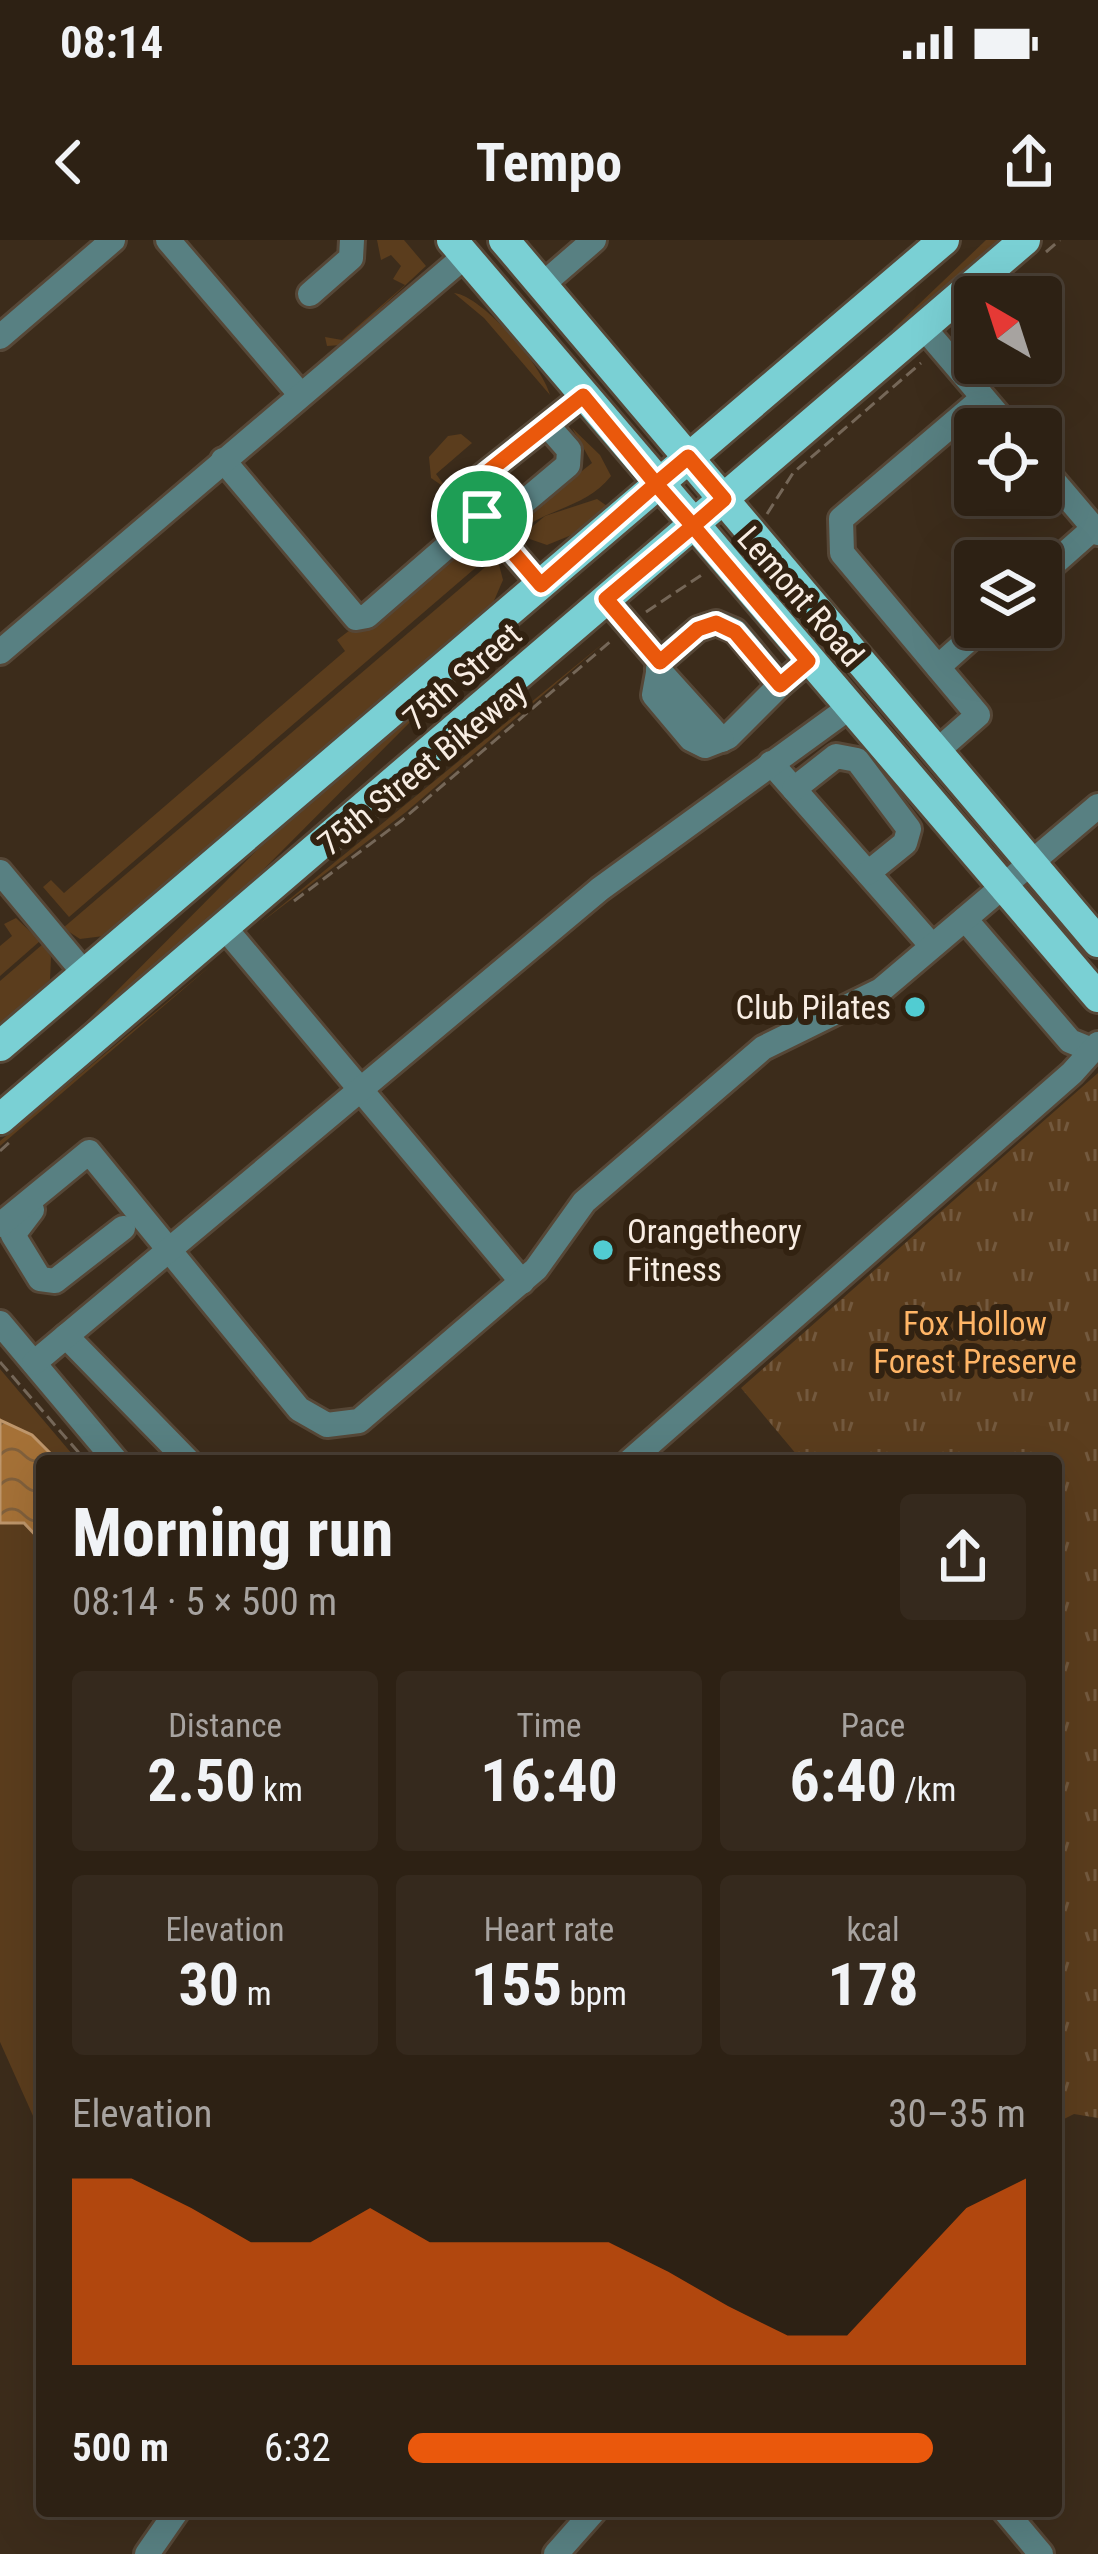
<!DOCTYPE html>
<meta charset="utf-8">
<style>
body{margin:0;font-family:"Roboto Condensed",sans-serif;background:#35291d;color:#f1f3f6;height:100vh;display:flex;flex-direction:column;font-size:45px;white-space:nowrap}
*{box-sizing:border-box;margin:0}
p{font-size:39px;color:#a7a3a0}
.icon{flex:none;width:66px;height:66px;fill:none;stroke:currentColor;stroke-width:2;stroke-linecap:round;stroke-linejoin:round}
.map{position:relative;flex:1;overflow:hidden}
.panel{position:absolute;left:36px;top:1215px;width:1026px;height:1062px;display:flex;flex-direction:column;background:#2d2114;border-radius:12px;box-shadow:0 12px 48px #0002,0 0 0 3px #483e34}
.panel>*{flex:none}
.needle{width:78px;rotate:321deg}
.controls{position:absolute;left:954px;top:36px;display:grid;gap:24px}
.controls a{display:grid;place-items:center;width:108px;height:108px;border-radius:12px;background:#2d2114;box-shadow:0 12px 48px #0002,0 0 0 3px #483e34;font-size:60px}
.pin{position:absolute;display:grid;place-items:center;width:102px;height:102px;color:#fff;margin:-51px;border:6px solid #fff;border-radius:50%;box-shadow:0 3px 12px #0007}
.round{display:grid;place-items:center;flex:none;width:126px;height:126px;border-radius:12px;background:#35291d}
.overview{display:flex;align-items:center;justify-content:space-between;height:204px;padding:0 36px}
h1{font-size:66px;font-weight:700;line-height:90px}
.metrics{display:grid;grid-template-columns:repeat(3,1fr);gap:18px;height:204px;padding:12px 36px}
.metrics div{display:grid;align-content:center;border-radius:12px;background:#35291d;text-align:center}
.metrics b{font-size:60px;font-weight:700}
.metrics small{font-size:33px;font-weight:400}
.metrics p{font-size:33px}
.chart{height:336px;padding:24px 36px}
.chart p{display:flex;justify-content:space-between}
.chart svg{width:100%;height:216px;margin-top:12px;fill:#ea580c;opacity:.7}
ul{padding:0 36px;list-style:none;font-size:39px}
li{display:grid;grid-template-columns:192px 144px 1fr;align-items:center;height:90px}
li i{height:30px;border-radius:15px;background:#ea580c}
.status{display:flex;justify-content:space-between;align-items:center;height:84px;padding:0 60px;background:#2d2114;direction:ltr}
.status svg{height:33px;fill:currentColor}
header{display:flex;justify-content:space-between;align-items:center;height:156px;padding:0 36px;background:#2d2114;font-size:54px;font-weight:700}
.map>svg:first-child{display:block}
.grass{fill:#5b3d1d}
.park{fill:url(#park-tufts)}
.water{fill:url(#water-waves);stroke:#be966b;stroke-width:3}
.lines{fill:none;stroke-linecap:round;stroke-linejoin:round}
.minor-casing{stroke:#564737;stroke-width:30}
.major-casing{stroke:#564737;stroke-width:36}
.path{stroke:#756758;stroke-width:3;stroke-dasharray:12 6;stroke-linecap:butt}
.minor{stroke:#588082;stroke-width:24}
.major{stroke:#7ad0d4;stroke-width:30}
.route-casing{stroke:#fff;stroke-width:24}
.route{stroke:#ea580c;stroke-width:15}
.poi-dot{fill:#51ccd2;stroke:#322211;stroke-width:4.5}
.labels{text-anchor:middle;stroke-width:12;stroke-linejoin:round;paint-order:stroke}
.street-label{font-size:33px;fill:#f8ede3;stroke:#322211}
.poi-label{font-size:33px;fill:#f8ede3;stroke:#322211;text-anchor:end}
.park-label{font-size:33px;fill:#ffb566;stroke:#322211}
</style>
<div class="status"><b>08:14</b><svg viewBox="0 0 49 12"><path d="M0 12V9h3v3zM5 12V6h3v6zM10 12V3h3v9zM15 12V0h3v12zM26 1h20v11H26zM47 4h2v5h-2z"/></svg></div>
<header><svg class="icon" aria-label="back" viewBox="0 0 24 24"><path d="M15 5l-7 7 7 7"/></svg>Tempo<svg class="icon" aria-label="share" viewBox="0 0 24 24"><path d="M12 15V3M7 8l5-5 5 5M5 13v7h14v-7"/></svg></header>
<div class="map">
<svg width="1098" height="2314" viewBox="0 0 1098 2314">
<defs>
<pattern id="park-tufts" width="24" height="20" patternUnits="userSpaceOnUse" patternTransform="scale(3)"><rect width="24" height="20" fill="#5b3d1d"/><path d="M3 7l-1-3M5 7V3M7 7l1-3M15 17l-1-3M17 17v-4M19 17l1-3" fill="none" stroke="#73593e"/></pattern>
<pattern id="water-waves" width="16" height="10" patternUnits="userSpaceOnUse" patternTransform="scale(3)"><rect width="16" height="10" fill="#a57137"/><path d="M0 5q4-4 8 0t8 0" fill="none" stroke="#81603c"/></pattern>
</defs>
<rect width="100%" height="100%" fill="#3c2c1b"/>
<g class="grass">
<path d="M377 0H404L426 26 341 105 327 106 325 97 342 100 405 45 393 39 401 26 391 15 381 20Z"/>
<path d="M986 0H1000L896 93 893 89Z"/>
<path d="M454 53C483 56 543 127 550 155L484 78Z"/>
<path d="M572 188 600 215 611 236C587 267 548 268 518 292L516 283 592 223Z"/>
<path d="M461 194 472 203 436 234 447 249 431 238 429 217 448 196Z"/>
<path d="M597 259 607 266 574 294 547 305 521 296 545 276Z"/>
<path d="M473 300 484 301 494 312 69 677 43 647 51 640 64 653 345 411 337 400 350 390H368Z"/>
<path d="M497 317 503 340 493 363 104 696 80 699 63 688Z"/>
<path d="M606 401 406 572 259 684Z"/>
<path d="M443 449 241 652 68 800 270 597Z"/>
<path d="M16 678 40 701 0 736V706L12 696 4 684Z"/>
<path d="M43 704 51 717 50 740 0 785V741Z"/>
<path d="M214 723 0 906V901Z"/>
<path d="M0 1129 78 1221H42V1896L0 1802Z"/>
</g>
<path class="park" d="M1098 833V1878L1074 1874 1056 1883V1221H802L741 1148Z"/>
<path class="water" d="M0 1180 32 1195 58 1221H42V1302L24 1283H0Z"/>
<g class="lines">
<defs>
<g id="minor">
<path d="M168 0 300 154"/>
<path d="M542 45 594 0"/>
<path d="M310 54 351 18 352 0"/>
<path d="M924 88 1010 189"/>
<path d="M0 97 113 0"/>
<path d="M223 220 356 378 367 376 482 276 456 257 583 156"/>
<path d="M1041 226 1098 293"/>
<path d="M483 278 541 345"/>
<path d="M492 289 568 225 569 210 548 186"/>
<path d="M1041 335 1094 288"/>
<path d="M606 359 660 422 698 389 716 383 735 391 780 445 808 421"/>
<path d="M0 412 465 16"/>
<path d="M660 422 654 455 691 499 705 506 728 497 780 445"/>
<path d="M938 427 983 387"/>
<path d="M658 429 722 500"/>
<path d="M937 511 978 475 842 313 841 279 983 158"/>
<path d="M771 523 932 706"/>
<path d="M794 549 836 516 857 520 909 589 905 603 868 633"/>
<path d="M0 632 85 734"/>
<path d="M965 679 1070 801 1092 810"/>
<path d="M224 687 522 1042"/>
<path d="M32 970 13 995 40 1039 55 1041 123 988"/>
<path d="M0 985 89 912 299 1169 327 1185 359 1181 536 1029 584 962 763 808 881 750 1098 566"/>
<path d="M0 1083 116 1221"/>
<path d="M66 1096 188 1221"/>
<path d="M34 1123 600 649 850 467"/>
<path d="M630 1221 1072 833 1098 804"/>
<path d="M1005 2271 1041 2314"/>
<path d="M147 2314 177 2271"/>
<path d="M556 2314 594 2271"/>
</g>
<g id="major">
<path d="M452 0 1098 757"/>
<path d="M504 0 1098 702"/>
<path d="M0 806 944 0"/>
<path d="M0 879 1025 0"/>
</g>
</defs>
<use href="#minor" class="minor-casing"/>
<use href="#major" class="major-casing"/>
<g class="path">
<path d="M1046 12 1060 0"/>
<path d="M767 274 793 233 921 123"/>
<path d="M646 372 703 334"/>
<path d="M294 661 401 581 611 401"/>
<path d="M0 911 12 900"/>
<path d="M0 1122 86 1221"/>
</g>
<use href="#minor" class="minor"/>
<use href="#major" class="major"/>
</g>
<g class="lines">
<defs>
<path id="route" d="M482 276 541 345 656 244 693 286 606 359 660 422 698 389 716 383 735 392 780 445 808 421 693 286 724 259 688 217 656 244 583 156 456 257 482 276"/>
</defs>
<use href="#route" class="route-casing"/>
<use href="#route" class="route"/>
</g>
<g class="poi-dot">
<circle cx="915" cy="767" r="12"/>
<circle cx="603" cy="1010" r="12"/>
</g>
<g class="labels">
<g class="street-label">
<text transform="translate(801 356) rotate(49)" y="12">Lemont Road</text>
<text transform="translate(462 436) rotate(-41)" y="12">75th Street</text>
<text transform="translate(422 527) rotate(-39)" y="12">75th Street Bikeway</text>
</g>
<g class="poi-label">
<text x="891" y="779">Club Pilates</text>
<text x="627" y="1003" text-anchor="start">Orangetheory<tspan x="627" dy="38">Fitness</tspan></text>
</g>
<g class="park-label">
<text x="975" y="1095">Fox Hollow<tspan x="975" dy="38">Forest Preserve</tspan></text>
</g>
</g>
</svg>
<div class="controls">
<a><svg class="needle" viewBox="-14 -14 28 28"><path d="M0-13l5 13h-10z" fill="#e53935"/><path d="M0 13l5-13h-10z" fill="#a7a3a0"/></svg></a>
<a><svg class="icon" aria-label="locate" viewBox="0 0 24 24"><circle cx="12" cy="12" r="6"/><path d="M12 2v4M12 18v4M2 12h4M18 12h4"/></svg></a>
<a><svg class="icon" aria-label="layers" viewBox="0 0 24 24"><path d="M12 4l9 5-9 5-9-5zM3 14l9 5 9-5"/></svg></a>
</div>
<div class="pin" style="left:482px;top:276px;background:#1e9e55"><svg class="icon" aria-label="arrive" viewBox="0 0 24 24"><path d="M6 21V4h12l-3 4 3 4H6"/></svg></div>
<section class="panel">
<div class="overview"><div><h1>Morning run</h1><p>08:14 · 5 × 500 m</p></div><a class="round"><svg class="icon" aria-label="share" viewBox="0 0 24 24"><path d="M12 15V3M7 8l5-5 5 5M5 13v7h14v-7"/></svg></a></div>
<div class="metrics">
<div><p>Distance</p><b>2.50<small> km</small></b></div>
<div><p>Time</p><b>16:40</b></div>
<div><p>Pace</p><b>6:40<small> /km</small></b></div>
</div>
<div class="metrics">
<div><p>Elevation</p><b>30<small> m</small></b></div>
<div><p>Heart rate</p><b>155<small> bpm</small></b></div>
<div><p>kcal</p><b>178</b></div>
</div>
<div class="chart"><p><span>Elevation</span>30–35 m</p>
<svg viewBox="0 0 160 44" preserveAspectRatio="none"><path d="M0 44V6L10 6L20 12L30 19L40 19L50 12L60 19L70 19L80 19L90 19L100 25L110 32L120 38L130 38L140 25L150 12L160 6V44z"/></svg>
</div>
<ul>
<li><b>500 m</b>6:32<i style="width:85%"></i></li>
</ul>
</section>
</div>
